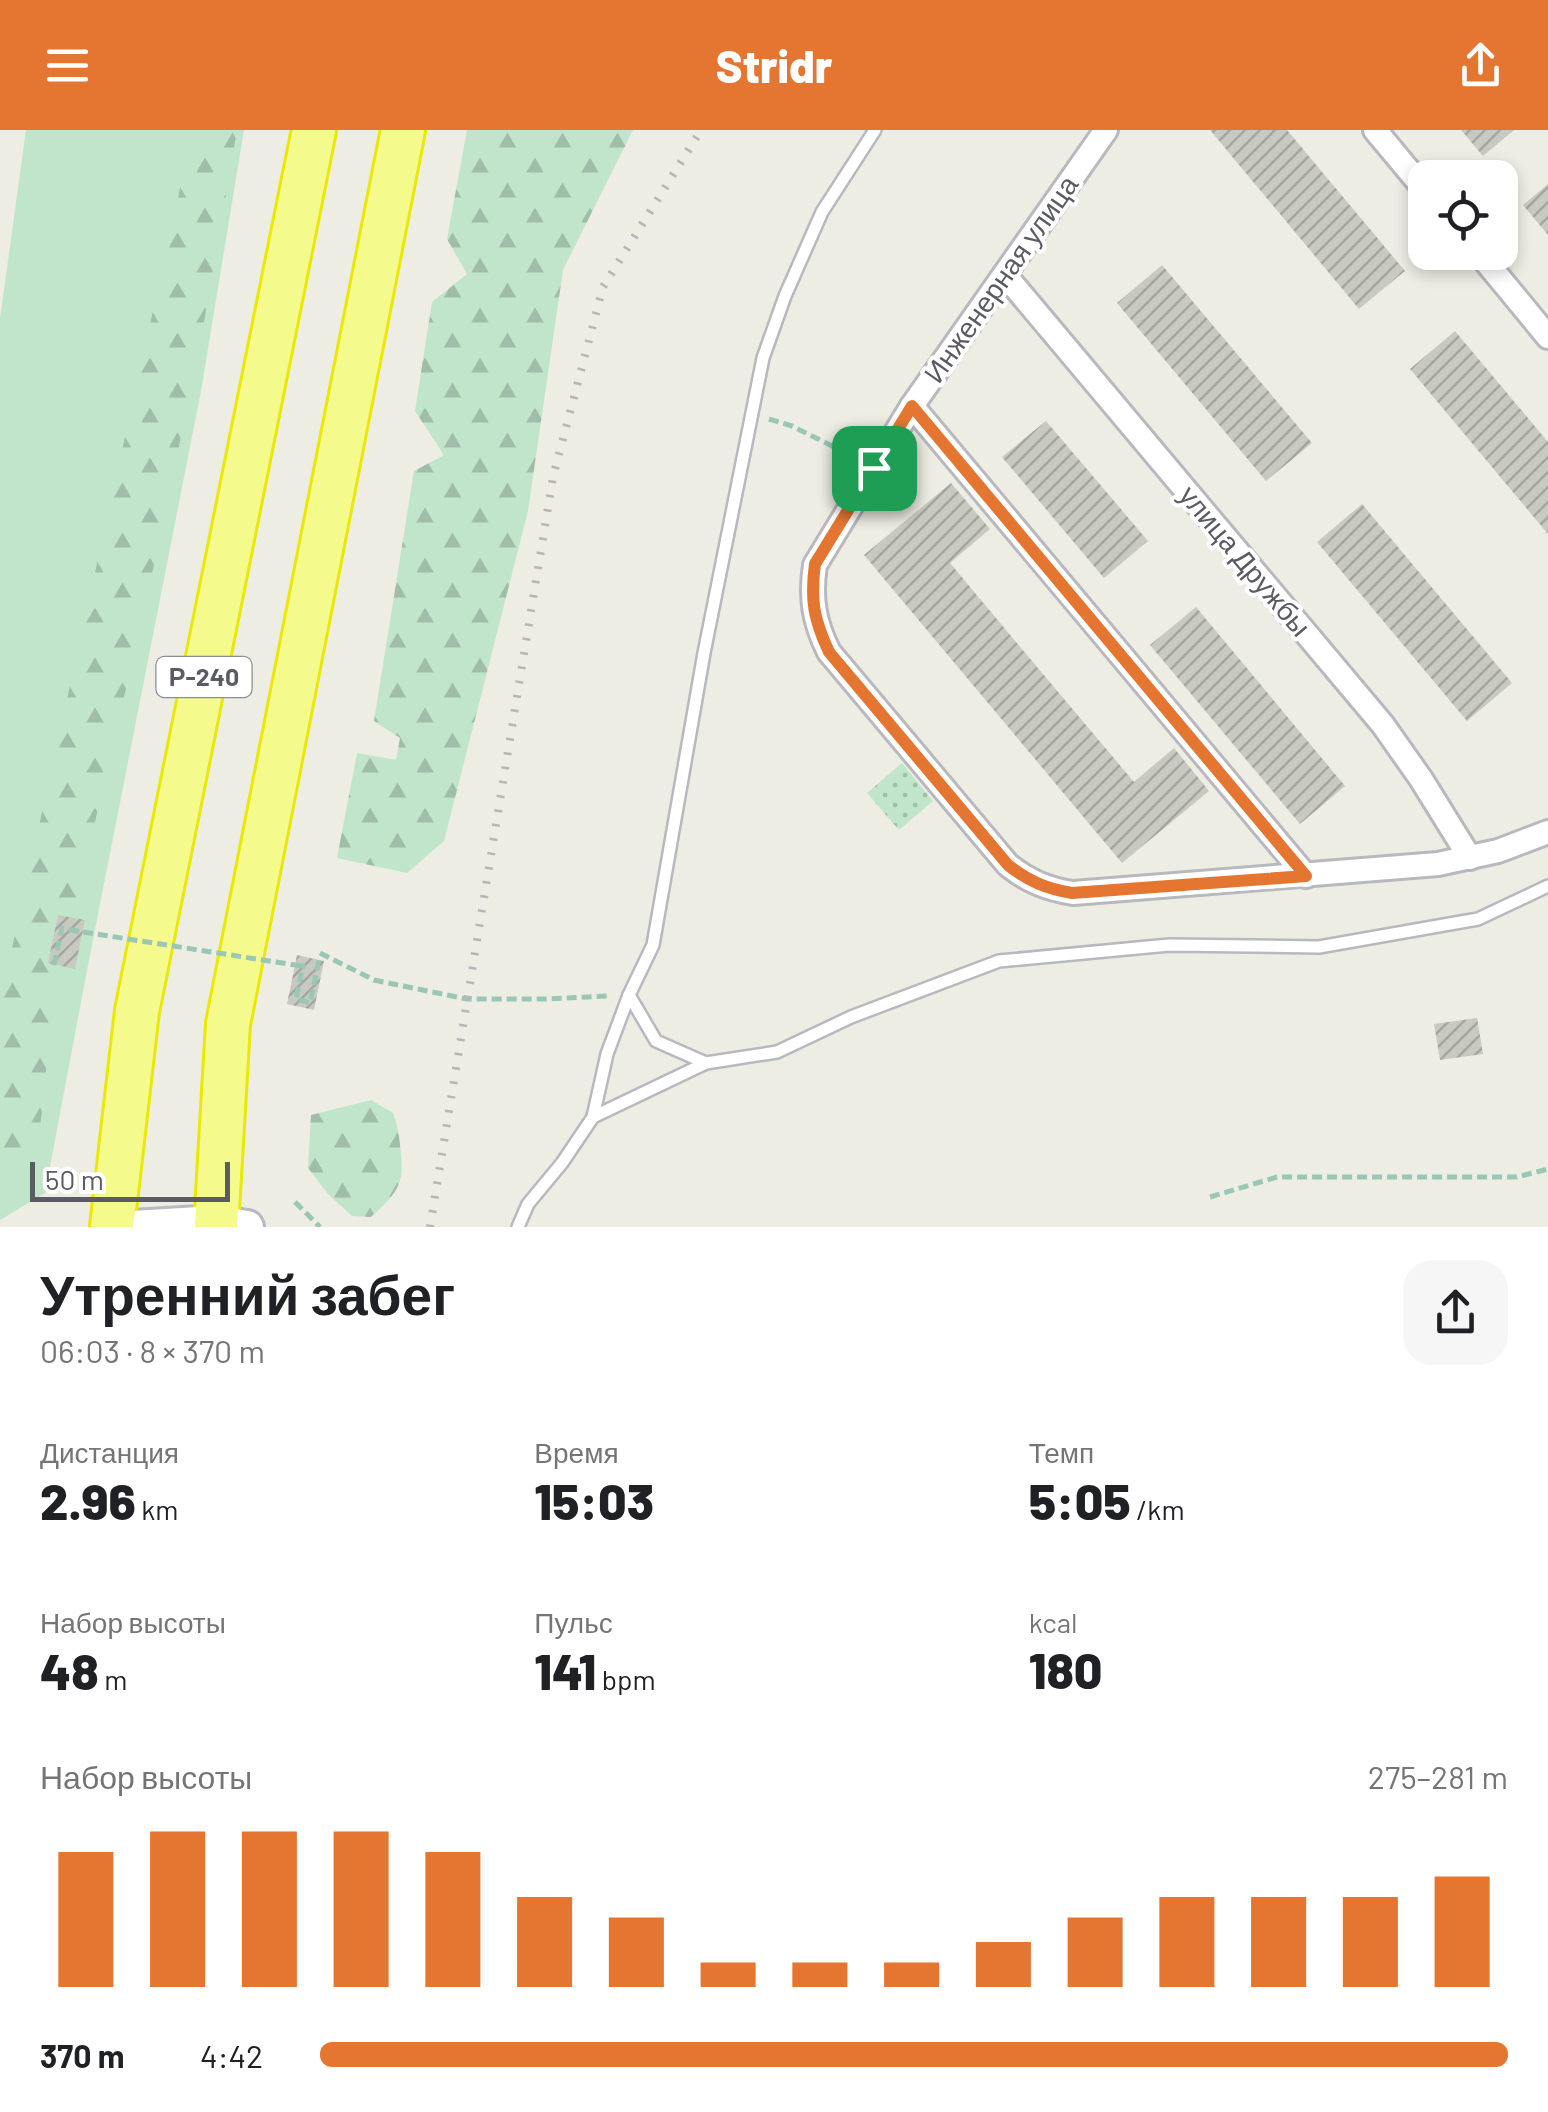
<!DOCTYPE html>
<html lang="ru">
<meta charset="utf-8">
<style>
body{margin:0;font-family:Barlow,sans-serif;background:#f6f6f6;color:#202124;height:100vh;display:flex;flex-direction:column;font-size:38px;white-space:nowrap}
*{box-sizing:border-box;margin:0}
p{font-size:32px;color:#757577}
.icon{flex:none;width:55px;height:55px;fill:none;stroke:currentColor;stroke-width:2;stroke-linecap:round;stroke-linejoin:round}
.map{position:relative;height:1097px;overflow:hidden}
.drawer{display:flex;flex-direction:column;background:#fff;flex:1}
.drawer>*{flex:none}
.controls{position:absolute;left:1408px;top:30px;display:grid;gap:20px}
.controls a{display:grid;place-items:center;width:110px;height:110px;border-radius:20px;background:#fff;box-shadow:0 5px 15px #0003;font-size:50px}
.scale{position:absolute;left:30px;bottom:25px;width:200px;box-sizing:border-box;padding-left:10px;border:5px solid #5b5c63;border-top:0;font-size:28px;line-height:35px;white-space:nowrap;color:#5b5c63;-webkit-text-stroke:8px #fff;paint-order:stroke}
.pin{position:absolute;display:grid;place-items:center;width:85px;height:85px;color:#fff;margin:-42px;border-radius:20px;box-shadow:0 5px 15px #0006}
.round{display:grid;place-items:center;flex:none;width:105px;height:105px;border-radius:30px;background:#f6f6f6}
.head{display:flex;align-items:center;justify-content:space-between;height:170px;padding:0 40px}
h1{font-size:55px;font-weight:800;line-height:75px}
.stats{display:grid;grid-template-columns:repeat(3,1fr);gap:15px;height:170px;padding:10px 40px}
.stats div{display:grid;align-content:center}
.stats b{font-size:50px;font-weight:800}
.stats small{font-size:28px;font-weight:400}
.stats p{font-size:28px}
.chart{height:280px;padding:20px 40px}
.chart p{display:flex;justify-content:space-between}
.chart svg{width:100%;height:180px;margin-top:10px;stroke:#e47632;stroke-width:6}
ul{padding:0 40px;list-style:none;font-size:32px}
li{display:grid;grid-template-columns:160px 120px 1fr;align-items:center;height:75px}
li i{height:25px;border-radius:12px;background:#e47632}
header{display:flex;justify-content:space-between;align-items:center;height:130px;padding:0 40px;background:#e47632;color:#fff;font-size:45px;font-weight:800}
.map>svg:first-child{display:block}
.grass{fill:#c0e5cb}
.forest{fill:url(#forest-firs)}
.park{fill:url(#park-dots)}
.building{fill:url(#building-hatch)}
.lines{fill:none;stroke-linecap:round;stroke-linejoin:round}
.lane-casing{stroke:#b8b9bf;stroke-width:16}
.street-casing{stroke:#b8b9bf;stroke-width:28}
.secondary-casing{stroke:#b8b9c1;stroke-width:38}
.highway-casing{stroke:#eae806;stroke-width:48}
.path{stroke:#9ac7b5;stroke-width:5;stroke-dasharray:10 5;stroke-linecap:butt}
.lane{stroke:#fff;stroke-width:11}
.street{stroke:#fff;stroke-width:22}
.secondary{stroke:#fff;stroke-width:32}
.highway{stroke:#f5fa8d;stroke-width:42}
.rail{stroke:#b6b6b7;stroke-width:8;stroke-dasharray:2.5 12;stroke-linecap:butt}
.path-bridge{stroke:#9ac7b5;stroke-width:5;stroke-dasharray:10 5;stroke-linecap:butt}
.route-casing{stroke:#fff;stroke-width:20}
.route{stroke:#e47632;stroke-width:12}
.labels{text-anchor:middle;stroke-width:8;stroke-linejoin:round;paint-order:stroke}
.shield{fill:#fff;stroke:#8c8d92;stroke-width:2.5}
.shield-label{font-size:25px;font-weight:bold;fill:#5b5c63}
.street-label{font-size:28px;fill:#5b5c63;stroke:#fff}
</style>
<header><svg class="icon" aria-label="menu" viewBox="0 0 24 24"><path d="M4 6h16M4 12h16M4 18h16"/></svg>Stridr<svg class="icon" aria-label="share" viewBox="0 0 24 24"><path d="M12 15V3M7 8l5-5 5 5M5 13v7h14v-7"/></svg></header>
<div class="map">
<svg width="1548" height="1097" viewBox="0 0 1548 1097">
<defs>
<pattern id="forest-firs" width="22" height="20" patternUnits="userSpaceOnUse" patternTransform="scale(2.5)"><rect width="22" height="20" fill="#c0e5cb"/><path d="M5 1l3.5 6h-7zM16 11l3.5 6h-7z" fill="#9fbda8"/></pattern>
<pattern id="park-dots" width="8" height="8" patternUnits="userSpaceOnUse" patternTransform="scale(2.5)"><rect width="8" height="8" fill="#c0e5cb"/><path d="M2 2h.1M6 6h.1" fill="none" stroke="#9fbda8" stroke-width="1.8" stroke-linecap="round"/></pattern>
<pattern id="building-hatch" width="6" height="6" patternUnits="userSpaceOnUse" patternTransform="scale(2.5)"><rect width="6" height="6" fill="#c8c9bf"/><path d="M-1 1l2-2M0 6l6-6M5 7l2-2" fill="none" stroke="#a5a69f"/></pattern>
</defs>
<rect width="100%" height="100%" fill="#edede3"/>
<path class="grass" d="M26 0H244L201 261 89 830 45 1063 0 1090V189Z"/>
<g class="forest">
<path d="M193 0H237L199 221 146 472 53 873 38 1019 7 1035 0 1028V872Z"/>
<path d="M467 0H633L563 140 528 381 444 711 407 743 337 728 357 623 396 630 400 608 374 591 414 341 444 325 415 281 432 172 467 144 447 109Z"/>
<path d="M371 970 393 983C397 993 399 1004 400 1015 405 1054 400 1060 371 1087L352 1086 329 1065 308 1038 311 985Z"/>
</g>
<path class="park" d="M902 633 933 671 899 700 867 663Z"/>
<g class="building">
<path d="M1210 0H1287L1405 141 1359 179Z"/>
<path d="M1461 0H1514L1483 26Z"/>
<path d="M1548 54V105L1523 75Z"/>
<path d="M1162 135 1312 313 1266 351 1117 173Z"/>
<path d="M1455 201 1548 312V404L1410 239Z"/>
<path d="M1046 291 1148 411 1104 448 1002 327Z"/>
<path d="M951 353 990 399 950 433 1011 506 1134 652 1174 618 1209 661 1122 733 864 425Z"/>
<path d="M1362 374 1512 553 1467 591 1317 412Z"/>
<path d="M1196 477 1345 656 1300 694 1150 515Z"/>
<path d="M58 785 85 790 75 839 48 833Z"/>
<path d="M297 825 324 831 314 880 287 874Z"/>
<path d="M1477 888 1483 924 1440 930 1434 894Z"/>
</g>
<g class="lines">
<defs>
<g id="lane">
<path d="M629 865 656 911 706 933"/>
<path d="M593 987 607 924 629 865 653 815 704 523 763 228 785 166 822 82 875 0"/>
<path d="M518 1097 528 1074 562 1033 593 987 706 933 777 922 851 887 999 831 1169 815 1319 817 1478 789 1548 756"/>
</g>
<g id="street">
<path d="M1106 0 912 276 815 435C810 468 814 492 829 522L1008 735C1028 751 1047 759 1073 763L1438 734 1498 721 1548 702"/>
<path d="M1375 0 1425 60"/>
<path d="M1478 122 1548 207"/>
<path d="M1005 145 1383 595 1421 649 1470 728"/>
<path d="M912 276 1306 746"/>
</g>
<path id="secondary" d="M133 1097 216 1092 247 1097"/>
<g id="highway">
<path d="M112 1097 137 881 314 0"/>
<path d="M216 1097 228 894 403 0"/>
</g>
</defs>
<use href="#lane" class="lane-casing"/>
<use href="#street" class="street-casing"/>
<use href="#secondary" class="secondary-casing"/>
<use href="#highway" class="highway-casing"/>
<g class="path">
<path d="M769 289 792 296 854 327"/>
<path d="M320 823 374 850 467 869H547L609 866"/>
<path d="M54 835 62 798 83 802"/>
<path d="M295 835 303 836 296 869 310 873 319 830"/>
<path d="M1210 1067 1277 1047H1517L1548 1039"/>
<path d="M295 1072 320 1097"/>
</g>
<use href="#lane" class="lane"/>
<use href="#street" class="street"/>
<use href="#secondary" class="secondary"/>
<use href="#highway" class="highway"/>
<path class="rail" d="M430 1097 553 347 603 157 701 0"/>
<path class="path-bridge" d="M83 802 295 835"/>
</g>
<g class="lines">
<defs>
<path id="route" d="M912 276 1306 746 1072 763C1047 759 1028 751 1008 735L829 522C814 490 810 470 815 434Z"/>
</defs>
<use href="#route" class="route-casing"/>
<use href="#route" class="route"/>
</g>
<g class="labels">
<rect class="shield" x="156.5" y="527" width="95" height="40" rx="8"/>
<g class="shield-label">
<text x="204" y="556">Р-240</text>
</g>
<g class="street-label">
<text transform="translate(1001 149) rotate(-55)" y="10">Инженерная улица</text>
<text transform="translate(1245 431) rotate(50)" y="10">улица Дружбы</text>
</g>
</g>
</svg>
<div class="controls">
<a><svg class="icon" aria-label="locate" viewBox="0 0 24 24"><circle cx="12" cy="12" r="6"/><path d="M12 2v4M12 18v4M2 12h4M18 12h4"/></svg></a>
</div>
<div class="scale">50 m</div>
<div class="pin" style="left:874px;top:338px;background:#1e9e55"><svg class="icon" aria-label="arrive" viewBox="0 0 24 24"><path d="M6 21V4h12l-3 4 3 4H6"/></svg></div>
</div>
<section class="drawer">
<div class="head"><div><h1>Утренний забег</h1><p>06:03 · 8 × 370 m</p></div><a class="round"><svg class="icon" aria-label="share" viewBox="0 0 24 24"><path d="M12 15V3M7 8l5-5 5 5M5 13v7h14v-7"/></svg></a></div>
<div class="stats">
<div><p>Дистанция</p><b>2.96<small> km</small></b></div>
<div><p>Время</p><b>15:03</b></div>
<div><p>Темп</p><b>5:05<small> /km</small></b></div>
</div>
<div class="stats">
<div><p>Набор высоты</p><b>48<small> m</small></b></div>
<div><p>Пульс</p><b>141<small> bpm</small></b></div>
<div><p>kcal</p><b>180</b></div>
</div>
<div class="chart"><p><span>Набор высоты</span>275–281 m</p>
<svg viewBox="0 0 160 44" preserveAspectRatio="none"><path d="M5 44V11M15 44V6M25 44V6M35 44V6M45 44V11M55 44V22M65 44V27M75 44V38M85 44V38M95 44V38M105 44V33M115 44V27M125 44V22M135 44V22M145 44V22M155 44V17"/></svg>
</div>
<ul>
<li><b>370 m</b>4:42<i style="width:100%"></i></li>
</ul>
</section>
